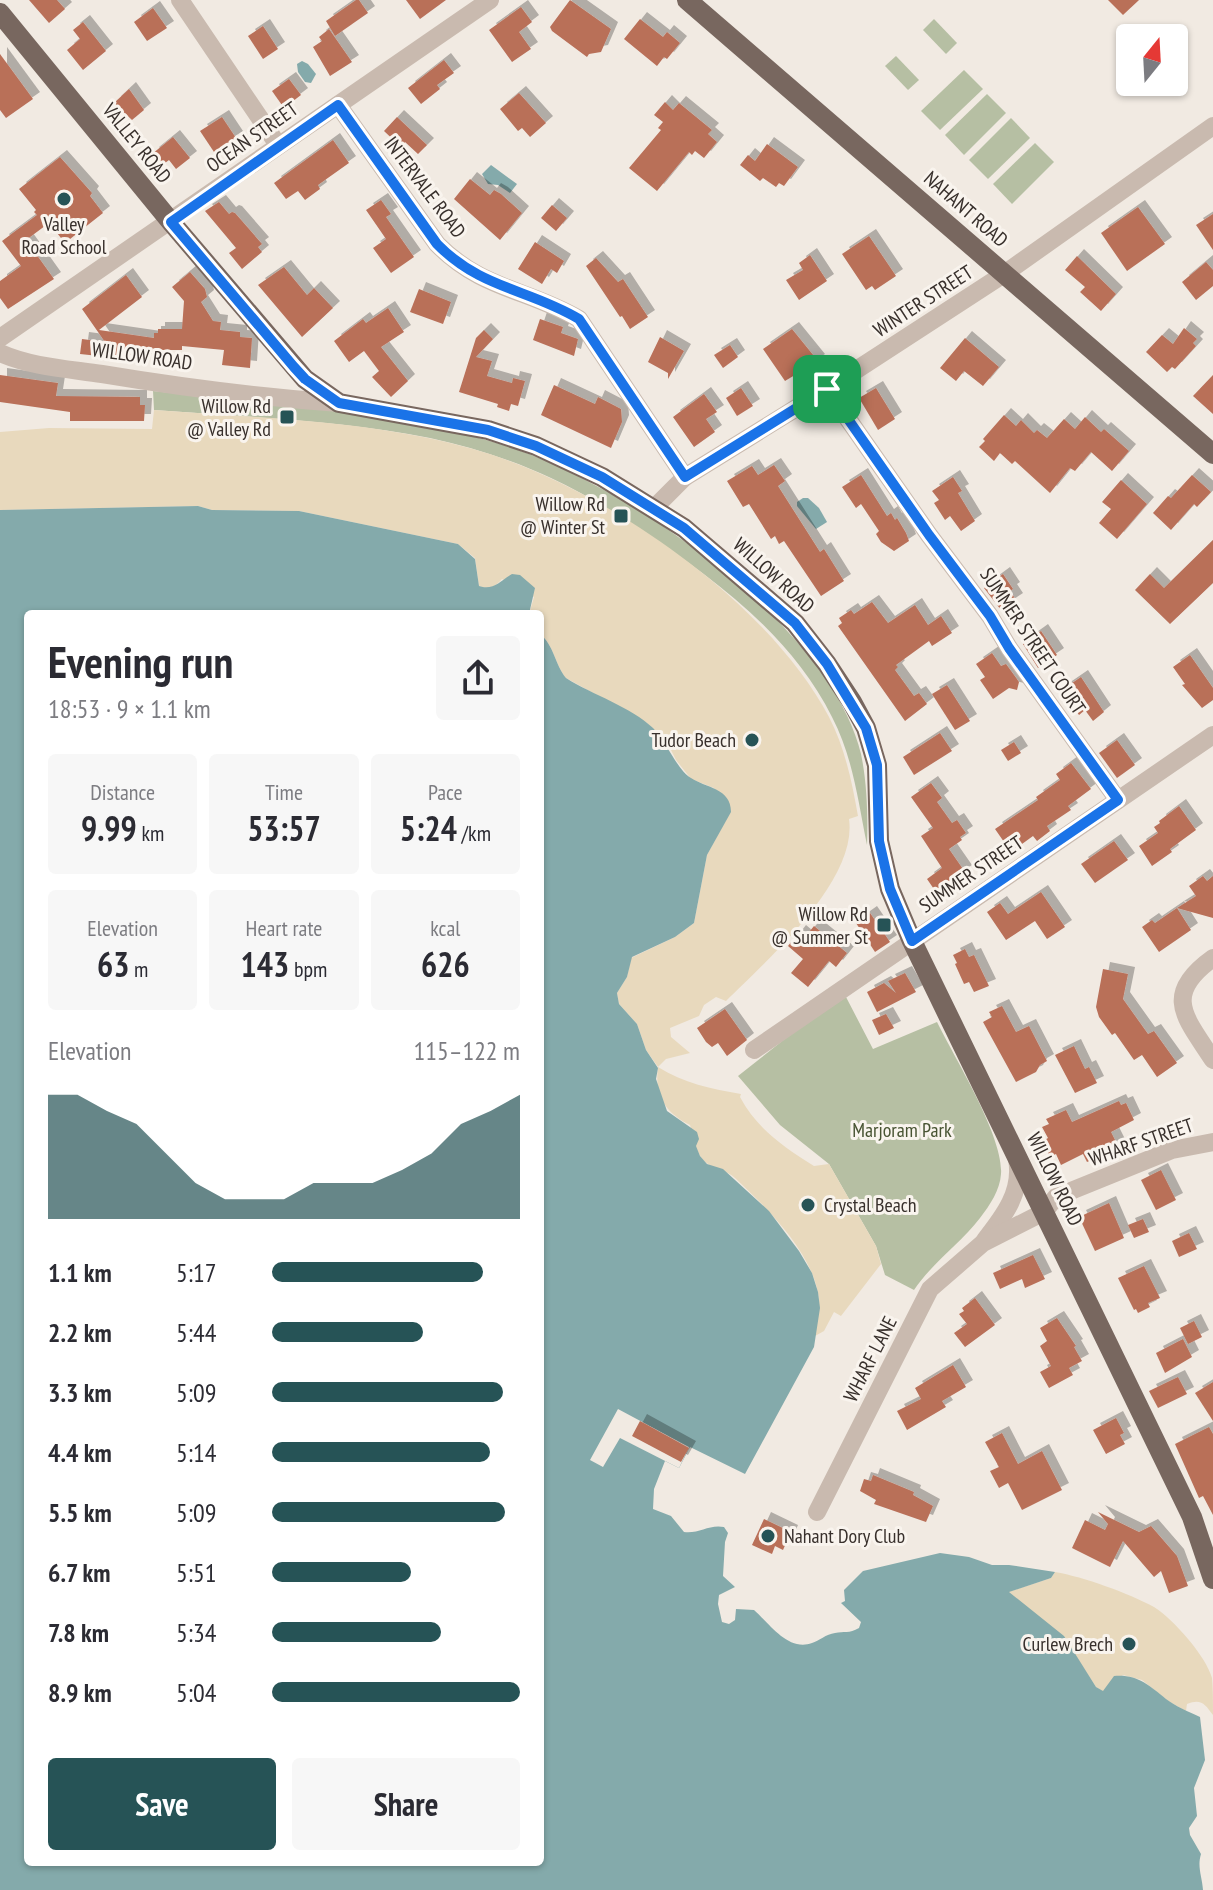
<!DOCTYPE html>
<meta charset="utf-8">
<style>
body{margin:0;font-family:"PT Sans Narrow",sans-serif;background:#f7f7f7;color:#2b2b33;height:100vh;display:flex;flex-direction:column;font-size:30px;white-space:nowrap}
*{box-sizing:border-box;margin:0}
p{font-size:26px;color:#7c7c81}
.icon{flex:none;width:44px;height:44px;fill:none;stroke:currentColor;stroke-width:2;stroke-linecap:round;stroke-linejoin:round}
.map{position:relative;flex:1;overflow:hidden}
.panel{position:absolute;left:24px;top:610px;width:520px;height:1256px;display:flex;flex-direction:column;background:#fff;border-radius:8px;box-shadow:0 2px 6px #0004}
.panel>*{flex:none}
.needle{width:52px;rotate:18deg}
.fabs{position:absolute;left:1116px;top:24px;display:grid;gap:16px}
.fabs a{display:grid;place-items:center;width:72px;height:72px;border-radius:8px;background:#fff;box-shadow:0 2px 6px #0004;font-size:40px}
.pin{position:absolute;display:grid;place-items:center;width:68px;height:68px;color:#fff;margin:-34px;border-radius:16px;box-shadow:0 4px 12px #0006}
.round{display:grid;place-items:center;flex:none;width:84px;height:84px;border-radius:8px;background:#f7f7f7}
.summary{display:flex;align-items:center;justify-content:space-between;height:136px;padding:0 24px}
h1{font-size:44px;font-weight:800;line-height:60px}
.stats{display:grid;grid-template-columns:repeat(3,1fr);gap:12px;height:136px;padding:8px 24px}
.stats div{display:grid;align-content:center;border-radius:8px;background:#f7f7f7;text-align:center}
.stats b{font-size:34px;font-weight:800}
.stats small{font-size:22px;font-weight:400}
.stats p{font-size:22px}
.chart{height:224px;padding:16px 24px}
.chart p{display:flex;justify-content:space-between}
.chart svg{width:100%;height:144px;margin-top:8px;fill:#265356;opacity:.7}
.action{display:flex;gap:16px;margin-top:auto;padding:16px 24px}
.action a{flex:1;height:92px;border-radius:8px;background:#265356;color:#fff;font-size:32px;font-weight:800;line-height:92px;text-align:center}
.action a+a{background:#f7f7f7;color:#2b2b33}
ul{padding:0 24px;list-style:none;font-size:26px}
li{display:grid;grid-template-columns:128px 96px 1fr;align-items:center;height:60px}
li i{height:20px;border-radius:10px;background:#265356}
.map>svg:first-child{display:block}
.green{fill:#b6bfa3}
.sand{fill:#e8d9bd}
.water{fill:#84aaab}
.pier{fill:#f1eae2}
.building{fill:#b96f59;filter:url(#shadow)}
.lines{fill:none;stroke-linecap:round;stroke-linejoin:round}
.minor{stroke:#c9baaf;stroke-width:18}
.major{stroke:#78675f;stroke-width:20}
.route-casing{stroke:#fff;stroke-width:16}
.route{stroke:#1a73e8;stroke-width:10}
.poi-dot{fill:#265356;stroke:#f9f4ee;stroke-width:3}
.labels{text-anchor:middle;stroke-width:6;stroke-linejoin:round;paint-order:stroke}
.street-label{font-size:20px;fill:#38302c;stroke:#f9f4ee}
.poi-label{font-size:20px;fill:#38302c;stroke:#f9f4ee;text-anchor:end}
.park-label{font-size:20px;fill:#485433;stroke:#f9f4ee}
</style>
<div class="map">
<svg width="1213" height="1890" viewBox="0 0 1213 1890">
<defs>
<filter id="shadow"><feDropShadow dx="7" dy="-7" stdDeviation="0" flood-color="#0004"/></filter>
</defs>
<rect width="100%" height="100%" fill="#f1eae2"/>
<g class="green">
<path d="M934 19 957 43 946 54 923 30Z"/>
<path d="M896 56 919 80 908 90 885 66Z"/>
<path d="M964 70 983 89 940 130 921 111Z"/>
<path d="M987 94 1006 113 964 155 945 135Z"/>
<path d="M1011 118 1030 138 988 179 969 160Z"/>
<path d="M1035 143 1054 162 1012 204 993 184Z"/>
<path d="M153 391C267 404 390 410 500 444 622 481 830 624 861 754 867 782 868 816 867 845 858 801 853 757 832 717 791 635 715 579 639 529 611 511 582 492 551 478 513 460 471 447 430 438 340 420 245 417 154 410Z"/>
<path d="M846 997 873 1049 937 1022C954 1057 1004 1137 1001 1174 1000 1190 990 1205 980 1218 960 1244 932 1263 914 1290L885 1275 876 1246 829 1164 780 1125 738 1076 791 1034Z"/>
</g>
<g class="sand">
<path d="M154 410C259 418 370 420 473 449 600 485 767 599 829 717 845 748 852 782 858 816L849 819C858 881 766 961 726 1001L716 997 704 1005 699 1016 670 1028 671 1037 690 1053 666 1059 658 1067C683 1083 712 1089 741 1094L740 1097C757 1129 784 1147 814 1166L829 1164 876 1246 881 1264 841 1316 834 1312 824 1331 815 1336C816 1321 821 1307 818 1293 810 1250 766 1207 735 1178 726 1170 717 1170 708 1164 696 1157 694 1137 690 1125 666 1113 654 1096 658 1067L646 1050 637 1024 619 1004 617 993 627 977 631 958 675 937 694 923 707 855 727 818 714 788 691 779 676 760 669 746 647 723 566 678C555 665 554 645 540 634V614H529L534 597 502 579C495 587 489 590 479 586L475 558 458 544 299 511 212 510 198 506 0 510V432L49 428 152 429Z"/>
<path d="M1055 1572C1084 1577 1128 1593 1154 1607 1173 1619 1206 1656 1212 1678 1213 1689 1213 1704 1213 1715 1205 1704 1201 1698 1187 1704L1186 1711 1168 1701 1142 1680 1123 1675 1103 1692 1096 1687 1073 1652 1008 1592 1051 1578Z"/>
</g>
<g class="water">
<path d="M302 61 308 64 316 74 311 83 305 82 298 72 297 64Z"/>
<path d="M491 165 517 184 510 193 498 185 488 184 482 174Z"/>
<path d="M803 498H808L819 508 827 522 816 529 797 506V502Z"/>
<path d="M198 506 212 510 299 511 458 544 475 559 479 586C493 591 500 581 512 574L520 575 535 588 529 614H28V1862H540V634C554 645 555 665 566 678 593 695 631 707 653 728 667 742 677 770 691 778 706 788 731 788 731 812L707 855 694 923 675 937 632 957 627 977 617 993 619 1004 637 1024 646 1050 658 1068 656 1079 667 1111 697 1132 699 1139 696 1146 700 1156 707 1164 723 1169 769 1211 799 1251 812 1273 818 1292 820 1308 814 1347 745 1474 690 1447 679 1468 665 1461 654 1489 653 1509 671 1516 684 1532C699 1534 709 1524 724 1527L728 1533 725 1542 723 1576 735 1587 719 1595 718 1604 722 1622 729 1624 735 1620 736 1609 754 1610C769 1623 788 1652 812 1643 819 1641 826 1634 835 1633 844 1631 849 1634 859 1628L861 1622 841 1603 845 1601 844 1590 863 1571 940 1553 969 1557 992 1565H1009L1055 1572 1051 1578 1009 1592 1064 1636 1096 1687 1103 1691 1114 1676C1137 1674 1149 1685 1166 1699 1175 1706 1189 1712 1200 1717L1205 1760 1194 1788 1197 1816 1189 1828 1190 1835 1201 1854C1197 1867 1202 1876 1203 1890H0V510Z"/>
</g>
<path class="pier" d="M618 1409 689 1447 679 1468 620 1438 603 1467 590 1460Z"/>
<g class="building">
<path d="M29 0H57L65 9 49 23Z"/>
<path d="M356 0H359L368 13 335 36 326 21Z"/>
<path d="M406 0H446L420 19Z"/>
<path d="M570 0 611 29 601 52 589 54 587 57 552 31 550 27Z"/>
<path d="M1108 0H1139L1123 15Z"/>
<path d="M521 7 532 22 519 32 531 49 512 62 489 30Z"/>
<path d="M153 8 167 28 147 41 134 22Z"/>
<path d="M640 19 663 37 667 32 680 43 667 59 664 57 657 66 624 39Z"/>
<path d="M83 22 106 51 83 70 67 50 80 39 73 30Z"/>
<path d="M263 26 278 49 263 59 248 36Z"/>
<path d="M329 29 352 62 330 76 313 47 322 41 319 37Z"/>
<path d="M0 54 33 99 6 118 0 110Z"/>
<path d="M444 60 454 73 437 85 440 89 421 104 408 88Z"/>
<path d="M289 79 301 95 284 108 272 91Z"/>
<path d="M129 89 144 110 132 120 114 103Z"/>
<path d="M519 93 546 123 530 137 522 128 518 131 500 109Z"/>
<path d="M665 102 673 110 679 103 712 130 708 134 717 142 704 158 695 151 692 155 689 152 657 191 629 168 661 130 658 128 663 122 654 115Z"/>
<path d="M222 117 236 138 214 152 200 131Z"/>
<path d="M397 117 427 145 418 154 405 142 401 147 384 131Z"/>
<path d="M173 137 190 158 176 169 169 160 161 166 152 154Z"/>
<path d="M333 140 349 163 318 185 320 189 305 200 298 191 286 199 274 183Z"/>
<path d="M767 144 798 167 784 186 779 183 776 187 763 178 760 181 740 165 748 155 755 161Z"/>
<path d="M60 157 92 193 90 196 103 213 65 243 49 223 26 240 54 279 8 309 0 298V281L21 266 2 241 37 215 34 212 36 210 19 189Z"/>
<path d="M470 179 490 195 494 190 501 194 522 213 500 240 454 199Z"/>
<path d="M381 200 391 214 386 217 414 257 391 273 373 248 386 239 366 210Z"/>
<path d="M219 202 229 214 232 212 235 213 262 244 258 247 262 252 242 269 229 253 236 248 205 211Z"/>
<path d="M552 205 567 218 556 231 541 218Z"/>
<path d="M1138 207 1165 244 1127 271 1101 233Z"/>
<path d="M1213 214V250L1196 225Z"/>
<path d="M869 236 896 276 875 290 872 286 866 290 842 254Z"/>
<path d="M535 242 564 261 557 273 551 269 542 284 518 269Z"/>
<path d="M810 255 827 281 799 300 786 280 803 270 799 263Z"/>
<path d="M1077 256 1116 294 1101 311 1080 292 1085 287 1065 270Z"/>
<path d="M596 258 618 282 623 279 648 317 630 329 622 316 620 317 586 266Z"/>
<path d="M1206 262 1213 270V286L1196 300 1182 282Z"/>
<path d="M284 267 307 295 314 288 333 308 302 337 258 285Z"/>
<path d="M190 272 205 289 207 297 201 302 213 321 221 322 220 330 240 332V337L252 338 250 368 222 365 224 350 182 346V350H147L146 361 80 354 82 339 105 342 82 309 126 275 142 297 99 330 154 338V333H158V329H182L184 301 172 287Z"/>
<path d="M419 289 451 302 443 324 410 312Z"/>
<path d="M388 308 404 332 381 347 408 381 391 397 372 377 379 371 364 351 349 362 334 341 363 319 366 323Z"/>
<path d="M540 319 563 327 561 333 578 339 574 356 533 340Z"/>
<path d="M1184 328 1197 339 1193 343 1196 346 1175 369 1172 367 1167 372 1146 352 1162 335 1173 344Z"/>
<path d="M792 329 818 361 785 381 763 349Z"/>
<path d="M484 330 493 339 476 357 492 361 487 376 512 383 513 378 525 381 518 406 511 404 509 411 497 407 498 404 459 392 476 338Z"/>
<path d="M660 337 684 351 668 379V373L648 362Z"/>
<path d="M965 338 999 367 983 386 964 371 956 381 940 368Z"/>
<path d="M730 345 738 357 723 368 714 355Z"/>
<path d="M0 375 58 383 56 396 140 397V405H145L144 421H70V412L0 402Z"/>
<path d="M1213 375V414L1193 396Z"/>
<path d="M554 385 595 404 598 397 621 409 622 422 611 448 541 415Z"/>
<path d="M741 388 753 406 737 416 726 398Z"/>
<path d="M876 388 895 419 878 430 859 398Z"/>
<path d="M704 394 717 412 706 419 715 432 694 447 673 417Z"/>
<path d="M1004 415 1016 426 1021 420 1034 433 1037 430 1047 438 1064 419 1075 429 1085 417 1101 432 1104 429 1129 451 1112 471 1091 452 1075 471 1070 468 1050 493 1015 461 1012 464 1000 453 994 461 979 447 985 441 983 439Z"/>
<path d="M774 465 785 481 778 486 820 552 824 549 844 581 821 596 784 541 779 544 775 536 771 539 749 504 743 507 727 481 752 466 758 475Z"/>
<path d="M861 475 887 516 891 513 895 520 897 518 906 533 909 541 894 551 881 542 876 534 879 531 861 504 856 508 842 487Z"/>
<path d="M1192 475 1211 492 1197 507 1194 504 1171 530 1153 513 1168 496 1171 498Z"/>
<path d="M953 477 962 491 958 493 975 521 961 531 950 516 945 520 934 503 939 500 932 491Z"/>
<path d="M1121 480 1147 504 1117 539 1099 523 1111 509 1102 502Z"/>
<path d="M1213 540V583L1170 624 1135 590 1150 574 1164 588Z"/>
<path d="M1003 574 1013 589 1010 591 1016 600 1001 610 984 588Z"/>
<path d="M872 602 888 623 915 605 928 625 941 616 952 633 932 646 929 641 896 665 898 667 895 670 914 696 919 693 927 704 905 721 838 626 842 623 839 618 851 610 854 614Z"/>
<path d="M1041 631 1057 655 1038 668 1023 644Z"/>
<path d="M992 653 1001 666 1006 664 1019 682 1017 690 1009 688 993 699 980 680 985 677 976 664Z"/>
<path d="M1190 655 1213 688V700L1202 708 1182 685 1185 684 1173 667Z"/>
<path d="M1081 677 1104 712 1093 721 1085 710 1079 715 1062 690Z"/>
<path d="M947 685 970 721 955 730 932 694Z"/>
<path d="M940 733 952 751 914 775 903 757Z"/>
<path d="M1117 740 1135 765 1117 778 1099 753Z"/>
<path d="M1014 742 1021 753 1008 761 1001 750Z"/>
<path d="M1071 763 1091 789 1068 806 1071 810 1047 826 1050 831 1037 841 1033 836 1011 852 995 829 1038 800 1036 797 1060 780 1056 774Z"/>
<path d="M931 783 942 798 937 802 952 823 957 820 966 833 960 837 962 840 949 849 965 872 955 879 957 882 938 895 927 879 942 868 921 836 933 828 911 797Z"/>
<path d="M1179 806 1196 830 1170 849 1172 852 1152 866 1139 846 1158 833 1154 827 1160 823 1159 821Z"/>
<path d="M1114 841 1128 860 1095 883 1081 864Z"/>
<path d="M1203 876 1207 881 1213 876V918L1177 908 1196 896 1189 886Z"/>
<path d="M1041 892 1065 927 1047 939 1035 921 1006 940 987 912 1000 903 1008 914Z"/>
<path d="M1177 908 1191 930 1159 952 1142 927 1152 920 1155 923Z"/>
<path d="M870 913 890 942 875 952 856 923Z"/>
<path d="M814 926 847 953 836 967 829 961 808 987 791 973 803 959 788 946 799 932 805 937Z"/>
<path d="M965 949 969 957 974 955 989 986 974 992 969 982 964 984 955 964 957 963 953 955Z"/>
<path d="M1103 969 1128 974 1123 999 1148 1034 1154 1031 1177 1063 1157 1077 1142 1055 1134 1060 1115 1033 1112 1035 1099 1017 1096 1007Z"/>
<path d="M905 973 916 992 877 1012 867 992 884 983 896 993 888 981Z"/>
<path d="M1002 1006 1016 1032 1029 1026 1047 1061 1040 1065 1036 1072 1016 1082 983 1022 992 1017 989 1012Z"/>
<path d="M725 1009 747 1040 727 1056 718 1043 712 1047 706 1042 697 1028Z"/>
<path d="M886 1014 894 1028 879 1035 872 1020Z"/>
<path d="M1074 1046 1085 1069 1089 1067 1097 1083 1075 1093 1055 1055Z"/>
<path d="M1119 1101 1121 1105 1126 1103 1134 1120 1111 1132 1119 1148 1087 1162 1083 1154 1061 1165 1056 1154 1050 1157 1043 1141 1048 1138 1042 1127 1049 1124 1046 1119 1066 1110 1072 1122Z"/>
<path d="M1161 1170 1176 1200 1156 1210 1141 1180Z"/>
<path d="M1109 1203 1124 1238 1095 1251 1079 1217Z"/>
<path d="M1143 1219 1149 1232 1134 1238 1128 1225Z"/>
<path d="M1189 1233 1197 1249 1179 1257 1172 1241Z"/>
<path d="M1033 1255 1045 1279 1025 1288 1022 1279 1000 1289 993 1273Z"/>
<path d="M1144 1266 1160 1298 1148 1303 1150 1307 1138 1313 1136 1309 1134 1310 1118 1278Z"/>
<path d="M975 1298 995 1325 965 1347 954 1333 967 1324 959 1314 964 1311 962 1308Z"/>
<path d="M1057 1318 1076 1346 1074 1347 1082 1361 1069 1368 1073 1375 1049 1388 1040 1372 1051 1366 1040 1346 1047 1341 1040 1328Z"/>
<path d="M1194 1321 1202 1337 1188 1344 1180 1328Z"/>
<path d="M1183 1339 1192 1357 1165 1373 1156 1353Z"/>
<path d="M953 1365 966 1387 942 1401 946 1407 907 1430 897 1411 921 1399 915 1388Z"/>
<path d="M1178 1377 1187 1394 1158 1408 1149 1391Z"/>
<path d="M1213 1382V1421L1195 1393Z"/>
<path d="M1116 1418 1124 1433 1120 1435 1125 1444 1106 1454 1093 1430Z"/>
<path d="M640 1421 689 1448 681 1462 632 1436Z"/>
<path d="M1209 1427 1213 1434V1515L1203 1496 1199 1498 1175 1444Z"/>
<path d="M1002 1433 1018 1464 1042 1451 1062 1490 1022 1510 1008 1483 999 1488 990 1471 999 1467 985 1442Z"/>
<path d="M873 1475 914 1492 913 1495 933 1506 926 1522 874 1504 876 1500 860 1491 864 1479 871 1481Z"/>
<path d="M1098 1512 1139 1532 1151 1526 1177 1556 1188 1586 1169 1593 1161 1571 1154 1577 1123 1541 1110 1567 1072 1548 1085 1520 1105 1530 1108 1524Z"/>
<path d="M764 1519 791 1532 783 1550 775 1546 772 1554 752 1545Z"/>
</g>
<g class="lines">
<g class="minor">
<path d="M180 0 278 145"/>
<path d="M338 105 437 244C482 290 528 289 579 319L685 477"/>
<path d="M0 338 490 0"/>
<path d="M0 353C31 367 69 369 102 374 180 387 259 397 339 403"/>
<path d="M827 389 929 535 990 616 1009 648 1118 800"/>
<path d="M654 508 685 477 827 389 1004 274 1213 126"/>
<path d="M1213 958C1161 995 1186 1018 1213 1060"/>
<path d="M754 1050 1213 735"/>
<path d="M985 1240C1004 1216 1023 1191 1017 1159"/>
<path d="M817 1512 930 1289 983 1243 1044 1212 1056 1197 1172 1150 1213 1142"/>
</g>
<g class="major">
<path d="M687 0 1213 454"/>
<path d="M0 13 171 222 305 379 339 403 488 430 536 446 602 477 684 528 795 623 827 664 852 702 866 728 877 765 879 841 890 889 912 941 1192 1517 1213 1579"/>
</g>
</g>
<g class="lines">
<defs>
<path id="route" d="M338 105 437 244C481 289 529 289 579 319L685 477 827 389 929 535 990 616 1009 648 1118 800 912 941 890 889 879 841 877 765 866 728 827 664 795 623 684 528 602 477 536 446 488 430 339 403 305 379 294 367 171 222Z"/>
</defs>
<use href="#route" class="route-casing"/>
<use href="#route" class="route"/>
</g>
<g class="poi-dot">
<circle cx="64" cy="199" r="8"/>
<rect x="279" y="409" width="16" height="16" rx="4"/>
<rect x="613" y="508" width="16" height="16" rx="4"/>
<circle cx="752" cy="740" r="8"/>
<rect x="876" y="917" width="16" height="16" rx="4"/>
<circle cx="808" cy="1205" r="8"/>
<circle cx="768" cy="1536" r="8"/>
<circle cx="1129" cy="1644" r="8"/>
</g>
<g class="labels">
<g class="street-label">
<text transform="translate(252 137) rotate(-35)" y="7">OCEAN STREET</text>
<text transform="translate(137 143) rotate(51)" y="7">VALLEY ROAD</text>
<text transform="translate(425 187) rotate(53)" y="7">INTERVALE ROAD</text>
<text transform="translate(966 209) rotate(41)" y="7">NAHANT ROAD</text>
<text transform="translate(923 301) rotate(-33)" y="7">WINTER STREET</text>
<text transform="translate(142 356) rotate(8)" y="7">WILLOW ROAD</text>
<text transform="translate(774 575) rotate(42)" y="7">WILLOW ROAD</text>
<text transform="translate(1033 641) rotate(56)" y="7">SUMMER STREET COURT</text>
<text transform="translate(971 874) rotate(-34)" y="7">SUMMER STREET</text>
<text transform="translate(1141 1142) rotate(-19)" y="7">WHARF STREET</text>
<text transform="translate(1055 1179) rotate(64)" y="7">WILLOW ROAD</text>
<text transform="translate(870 1359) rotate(-63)" y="7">WHARF LANE</text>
</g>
<g class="poi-label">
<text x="64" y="231" text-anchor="middle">Valley<tspan x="64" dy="23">Road School</tspan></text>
<text x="271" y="413">Willow Rd<tspan x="271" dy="23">@ Valley Rd</tspan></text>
<text x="605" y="511">Willow Rd<tspan x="605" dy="23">@ Winter St</tspan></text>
<text x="736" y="747">Tudor Beach</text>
<text x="868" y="921">Willow Rd<tspan x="868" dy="23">@ Summer St</tspan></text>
<text x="824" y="1212" text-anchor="start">Crystal Beach</text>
<text x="784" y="1543" text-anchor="start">Nahant Dory Club</text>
<text x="1113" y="1651">Curlew Brech</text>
</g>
<g class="park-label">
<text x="902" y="1137">Marjoram Park</text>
</g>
</g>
</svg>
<div class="fabs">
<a><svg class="needle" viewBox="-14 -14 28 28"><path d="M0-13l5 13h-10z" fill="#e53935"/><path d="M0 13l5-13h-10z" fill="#7c7c81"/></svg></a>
</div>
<div class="pin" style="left:827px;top:389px;background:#1e9e55"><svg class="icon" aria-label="arrive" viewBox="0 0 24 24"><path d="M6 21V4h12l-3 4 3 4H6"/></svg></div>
<section class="panel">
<div class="summary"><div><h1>Evening run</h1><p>18:53 · 9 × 1.1 km</p></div><a class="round"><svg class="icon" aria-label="share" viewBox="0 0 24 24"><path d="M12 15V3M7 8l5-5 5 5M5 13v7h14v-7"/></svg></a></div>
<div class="stats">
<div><p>Distance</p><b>9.99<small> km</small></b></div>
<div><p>Time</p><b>53:57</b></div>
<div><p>Pace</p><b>5:24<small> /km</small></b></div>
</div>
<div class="stats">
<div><p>Elevation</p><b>63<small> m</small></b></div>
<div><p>Heart rate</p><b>143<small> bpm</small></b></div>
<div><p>kcal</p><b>626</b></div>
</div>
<div class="chart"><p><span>Elevation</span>115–122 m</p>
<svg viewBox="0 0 160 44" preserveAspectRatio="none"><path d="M0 44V6L10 6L20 11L30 15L40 24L50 33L60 38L70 38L80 38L90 33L100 33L110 33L120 29L130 24L140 15L150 11L160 6V44z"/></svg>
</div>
<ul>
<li><b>1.1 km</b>5:17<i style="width:85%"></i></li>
<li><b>2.2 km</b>5:44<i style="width:61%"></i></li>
<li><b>3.3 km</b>5:09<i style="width:93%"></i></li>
<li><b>4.4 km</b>5:14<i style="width:88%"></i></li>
<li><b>5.5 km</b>5:09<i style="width:94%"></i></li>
<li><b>6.7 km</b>5:51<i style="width:56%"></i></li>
<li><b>7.8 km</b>5:34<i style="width:68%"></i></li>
<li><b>8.9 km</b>5:04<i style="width:100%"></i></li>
</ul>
<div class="action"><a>Save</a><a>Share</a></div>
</section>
</div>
